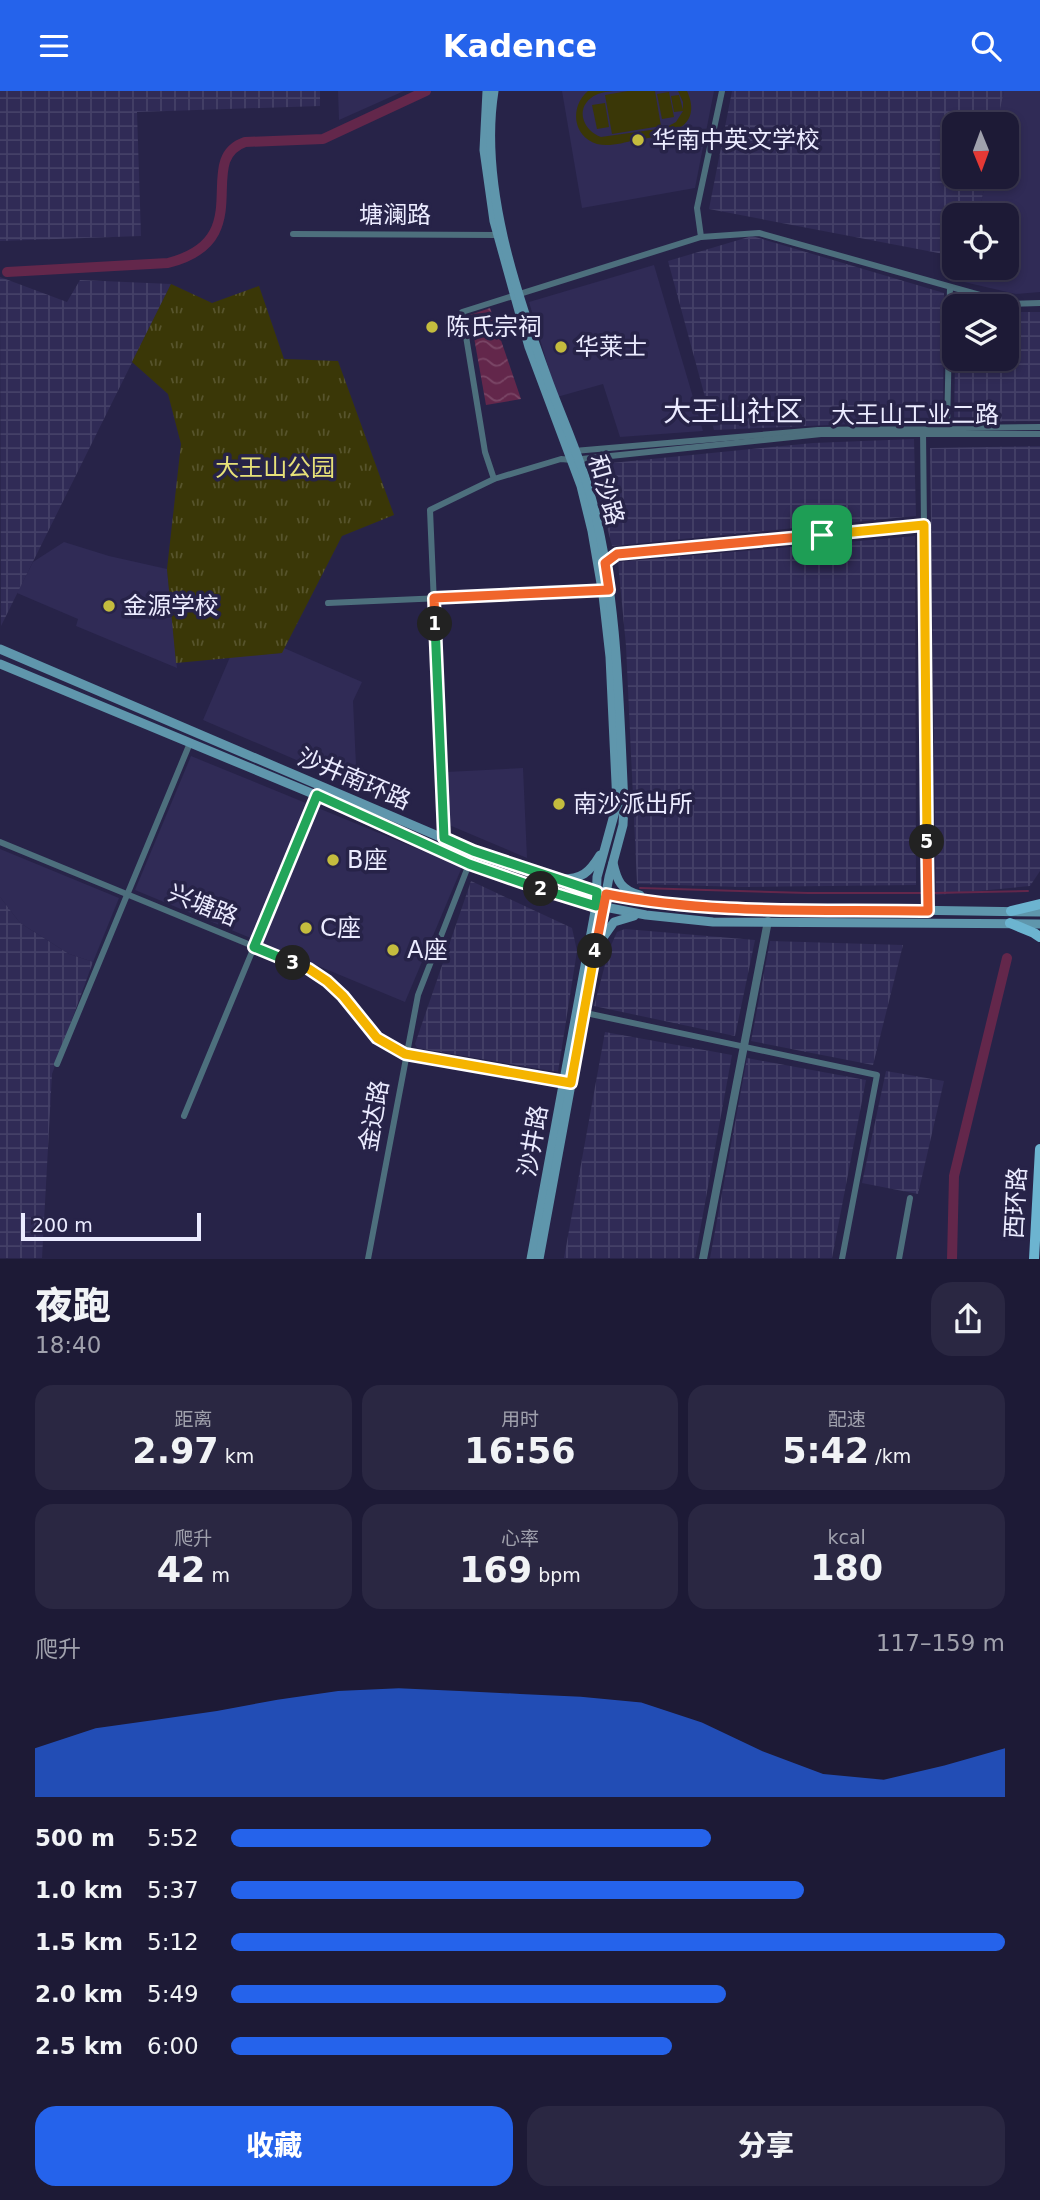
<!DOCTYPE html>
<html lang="zh">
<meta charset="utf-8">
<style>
body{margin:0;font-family:"DejaVu Sans","Noto Sans SC",sans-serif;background:#2a2742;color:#f1f3f6;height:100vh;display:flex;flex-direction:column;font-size:26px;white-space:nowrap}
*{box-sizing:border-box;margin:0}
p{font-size:23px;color:#a0a1ad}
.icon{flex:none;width:38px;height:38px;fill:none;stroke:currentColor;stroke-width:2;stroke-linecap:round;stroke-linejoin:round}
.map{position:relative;height:1168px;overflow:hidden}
.details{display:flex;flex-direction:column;background:#1d1a36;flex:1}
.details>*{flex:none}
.needle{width:46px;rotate:179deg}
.controls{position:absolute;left:942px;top:21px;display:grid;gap:14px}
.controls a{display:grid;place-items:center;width:77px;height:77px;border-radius:14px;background:#1d1a36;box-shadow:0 4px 10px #0003,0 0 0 2px #3b3851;font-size:35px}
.scale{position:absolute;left:21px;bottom:18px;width:180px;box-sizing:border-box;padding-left:7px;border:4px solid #ebebff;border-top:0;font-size:19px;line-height:24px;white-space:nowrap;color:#ebebff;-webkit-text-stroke:5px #272348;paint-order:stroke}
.pin{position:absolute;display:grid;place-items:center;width:60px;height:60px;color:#fff;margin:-30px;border-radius:14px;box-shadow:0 4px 10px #0006}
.km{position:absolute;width:35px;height:35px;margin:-18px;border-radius:50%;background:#222;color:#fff;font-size:19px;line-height:35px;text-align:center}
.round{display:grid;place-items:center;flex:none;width:74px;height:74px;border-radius:21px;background:#2a2742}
.head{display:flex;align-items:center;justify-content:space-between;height:119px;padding:0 35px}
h1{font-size:38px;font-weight:800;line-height:52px}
.stats{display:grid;grid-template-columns:repeat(3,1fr);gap:10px;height:119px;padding:7px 35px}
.stats div{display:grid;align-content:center;border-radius:18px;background:#2a2742;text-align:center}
.stats b{font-size:35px;font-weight:800}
.stats small{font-size:19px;font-weight:400}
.stats p{font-size:19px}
.chart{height:196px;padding:14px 35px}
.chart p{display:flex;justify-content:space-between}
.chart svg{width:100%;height:126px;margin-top:7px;fill:#2563eb;opacity:.7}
.cta{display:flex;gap:14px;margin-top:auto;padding:14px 35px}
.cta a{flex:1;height:80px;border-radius:21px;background:#2563eb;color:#fff;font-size:28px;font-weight:800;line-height:80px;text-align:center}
.cta a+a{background:#2a2742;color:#f1f3f6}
ul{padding:0 35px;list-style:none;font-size:23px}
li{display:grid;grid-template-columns:112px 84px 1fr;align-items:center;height:52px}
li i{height:18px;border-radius:9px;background:#2563eb}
header{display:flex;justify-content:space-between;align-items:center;height:91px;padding:0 35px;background:#2563eb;color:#fff;font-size:32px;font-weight:800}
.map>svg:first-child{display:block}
.built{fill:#302b56}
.industrial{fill:url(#industrial-grid)}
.park{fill:url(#park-tufts)}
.pitch{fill:#3a3707}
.water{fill:url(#water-waves)}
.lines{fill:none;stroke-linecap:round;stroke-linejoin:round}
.stream{stroke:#63274b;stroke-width:2}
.river{stroke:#63274b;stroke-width:10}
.minor{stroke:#4d6f7d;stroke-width:6}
.tertiary{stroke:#4d6f7d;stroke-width:8}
.secondary{stroke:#5f96ac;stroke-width:9}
.primary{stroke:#6cb4d0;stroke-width:10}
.split-1-casing{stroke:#fff;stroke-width:14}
.split-2-casing{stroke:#fff;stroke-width:14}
.split-3-casing{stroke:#fff;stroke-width:14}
.split-4-casing{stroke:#fff;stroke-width:14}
.split-5-casing{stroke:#fff;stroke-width:14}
.split-6-casing{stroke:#fff;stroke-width:14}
.split-1{stroke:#f0652b;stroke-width:9}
.split-2{stroke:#22a559;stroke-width:9}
.split-3{stroke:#22a559;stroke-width:9}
.split-4{stroke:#f5b400;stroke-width:9}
.split-5{stroke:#f0652b;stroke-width:9}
.split-6{stroke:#f5b400;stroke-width:9}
.poi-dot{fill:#c4bc3e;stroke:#272348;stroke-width:2.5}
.labels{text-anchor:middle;stroke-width:7;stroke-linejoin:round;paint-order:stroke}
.poi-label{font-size:24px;fill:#ebebff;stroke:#272348;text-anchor:start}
.street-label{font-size:24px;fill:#ebebff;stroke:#272348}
.park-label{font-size:24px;fill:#e7e178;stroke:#272348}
.quarter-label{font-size:28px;fill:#ebebff;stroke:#272348}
</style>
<header><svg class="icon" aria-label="menu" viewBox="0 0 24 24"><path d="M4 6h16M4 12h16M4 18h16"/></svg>Kadence<svg class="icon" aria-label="search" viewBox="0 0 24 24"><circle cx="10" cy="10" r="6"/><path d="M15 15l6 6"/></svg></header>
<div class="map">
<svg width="1040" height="1168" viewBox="0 0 1040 1168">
<defs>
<pattern id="industrial-grid" width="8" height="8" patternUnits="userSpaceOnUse" patternTransform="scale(1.75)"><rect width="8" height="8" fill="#302b56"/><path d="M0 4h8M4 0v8" fill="none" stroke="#444067"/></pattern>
<pattern id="park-tufts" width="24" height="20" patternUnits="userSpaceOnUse" patternTransform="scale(1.75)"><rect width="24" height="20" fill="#3a3707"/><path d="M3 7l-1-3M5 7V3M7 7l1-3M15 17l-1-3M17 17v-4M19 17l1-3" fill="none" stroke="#57542c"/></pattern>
<pattern id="water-waves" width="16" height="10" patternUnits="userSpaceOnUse" patternTransform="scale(1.75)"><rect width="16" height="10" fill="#63274b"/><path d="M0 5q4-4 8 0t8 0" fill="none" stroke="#7a4666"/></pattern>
</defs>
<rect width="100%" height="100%" fill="#272348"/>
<g class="built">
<path d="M338 0H404L339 29Z"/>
<path d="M562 0H714L695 97 582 117Z"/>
<path d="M1004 0H1040V201L1016 203 964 191 968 177H1006V124H979L986 86H1006V33H997Z"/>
<path d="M654 174 703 340 620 346 603 293 557 306 529 211Z"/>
<path d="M64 451 109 465 167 478 177 577 76 535 78 528 17 502 33 471Z"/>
<path d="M284 557 362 591 353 610 357 695 203 629 230 566 281 562Z"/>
<path d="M191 665 462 776 405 911 135 799Z"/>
<path d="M523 677 527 767 449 734 446 681Z"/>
<path d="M0 758 119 807 93 871 69 863 20 832 0 806Z"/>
</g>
<g class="industrial">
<path d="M0 0H320V15L137 21 141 145 0 150Z"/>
<path d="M732 0H1004L997 33H954V86H986L979 124H954V165L709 118Z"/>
<path d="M752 145 944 202 943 329 714 339 668 170Z"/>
<path d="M0 186 67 211 80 189 171 193 1 535Z"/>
<path d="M1006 221H1040V330L954 331 955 268H1006Z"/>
<path d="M914 348 916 425 612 455 591 374 813 352Z"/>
<path d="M1040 355V780L1030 795 936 804 930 357Z"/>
<path d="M915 445 916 794 742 796 637 793 626 555 618 471Z"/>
<path d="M471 790 572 837 577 860 558 981 417 957 415 953Z"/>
<path d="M0 806 20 832 69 863 93 871 52 983 42 1167H0Z"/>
<path d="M625 838 755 849 735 945 594 915 609 859 617 841Z"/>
<path d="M770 850 903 854 873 974 751 950Z"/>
<path d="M605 941 732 964 695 1167H564Z"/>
<path d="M747 967 866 989 832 1167H710Z"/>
<path d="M886 980 944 990 918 1103 862 1092Z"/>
</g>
<path class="park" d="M171 193 212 212 259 195 284 268 338 270 394 424 342 445 282 562 176 572 167 478 181 353 168 303 132 271Z"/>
<g class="pitch">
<path d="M588 0H613C605 1 597 2 591 7 575 19 584 40 601 46L665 37 676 31 683 20 674 21 671 5 679 4 683 19V11L678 0H687C705 40 662 45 635 49 623 52 609 56 597 53 572 45 570 15 588 0Z"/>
<path d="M628 0H655L661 35 612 43 605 4Z"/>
<path d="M669 1 674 26 662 28 657 3Z"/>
<path d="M605 12 609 36 597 38 592 14Z"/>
</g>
<path class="water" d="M490 217 521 308 486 314 470 224Z"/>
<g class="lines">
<g class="stream">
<path d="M640 797 808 802H926"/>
<path d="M932 802 1028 800"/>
</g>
<g class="river">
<path d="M7 181 168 172C260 149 193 69 245 51L323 48 426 0"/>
<path d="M952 1168 954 1085 1007 867"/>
</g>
<g class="minor">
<path d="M293 143 497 144"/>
<path d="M701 146 697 117 722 0"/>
<path d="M923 339 928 820"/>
<path d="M947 341 950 196"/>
<path d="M574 360 818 339 1040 336"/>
<path d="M494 388 485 361 462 221 701 146 759 142 1012 213 1040 212"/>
<path d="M605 472 617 463 924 434"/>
<path d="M328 512 604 500"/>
<path d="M444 747 430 419 494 388 561 368 572 369 821 343H1040"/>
<path d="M0 751 309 878 327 890 343 905 377 947 405 963 567 991"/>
<path d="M581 921 877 984 842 1168"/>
<path d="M57 973 190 652"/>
<path d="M184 1025 317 704"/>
<path d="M368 1168 418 904 469 773"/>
<path d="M899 1168 910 1107"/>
</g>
<path class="tertiary" d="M703 1168 768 830"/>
<g class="secondary">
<path d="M487 0 484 59 494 130 529 256 581 395 592 440 603 504 610 566 617 713 597 786 596 815 531 1168"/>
<path d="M494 0C479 93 516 202 548 289 563 330 582 370 593 413 618 511 619 613 624 713L623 734 609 786 539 1168"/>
<path d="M0 558 473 760 583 797 648 810 714 816 1040 821"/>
<path d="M0 573 364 724 469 773 579 811 646 824 713 831 1040 833"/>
<path d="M613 772C617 790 621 799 640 804"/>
<path d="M561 788C582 788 589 782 600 764"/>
<path d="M600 851 614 831 634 825"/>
</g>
<g class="primary">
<path d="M1011 820 1040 813"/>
<path d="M1010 832 1034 842 1040 846"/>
<path d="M1034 1168 1040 1058"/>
</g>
</g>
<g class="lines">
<defs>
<path id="split-1" d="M435 533 434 507 609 499 605 472 617 463 822 444"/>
<path id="split-2" d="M435 533 444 747 473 760 597 801 596 815 541 798"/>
<path id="split-3" d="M293 872 254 856 317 704 469 773 541 798"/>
<path id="split-4" d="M293 872 309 878 327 890 343 905 377 947 405 963 571 992 595 860"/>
<path id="split-5" d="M595 860 606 803C711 824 821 818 928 820L927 751"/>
<path id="split-6" d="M822 444 924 434 927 751"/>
</defs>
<use href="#split-1" class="split-1-casing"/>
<use href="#split-2" class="split-2-casing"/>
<use href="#split-3" class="split-3-casing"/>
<use href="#split-4" class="split-4-casing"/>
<use href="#split-5" class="split-5-casing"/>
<use href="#split-6" class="split-6-casing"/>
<use href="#split-1" class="split-1"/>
<use href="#split-2" class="split-2"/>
<use href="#split-3" class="split-3"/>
<use href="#split-4" class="split-4"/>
<use href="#split-5" class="split-5"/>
<use href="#split-6" class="split-6"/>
</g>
<g class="poi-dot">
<circle cx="638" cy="49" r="7"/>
<circle cx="432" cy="236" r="7"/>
<circle cx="561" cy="256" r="7"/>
<circle cx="109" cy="515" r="7"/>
<circle cx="559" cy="713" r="7"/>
<circle cx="333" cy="769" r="7"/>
<circle cx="306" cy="837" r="7"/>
<circle cx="393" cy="859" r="7"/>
</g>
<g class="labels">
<g class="poi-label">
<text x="652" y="57">华南中英文学校</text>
<text x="446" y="244">陈氏宗祠</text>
<text x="575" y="264">华莱士</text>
<text x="123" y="523">金源学校</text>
<text x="573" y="721">南沙派出所</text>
<text x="347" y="777">B座</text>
<text x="320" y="845">C座</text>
<text x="407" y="867">A座</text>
</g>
<g class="street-label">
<text x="395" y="132">塘澜路</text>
<text x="915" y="332">大王山工业二路</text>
<text transform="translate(606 399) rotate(74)" y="8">和沙路</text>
<text transform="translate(354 688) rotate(23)" y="8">沙井南环路</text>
<text transform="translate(203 814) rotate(22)" y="8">兴塘路</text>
<text transform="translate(374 1025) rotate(-80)" y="8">金达路</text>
<text transform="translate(533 1050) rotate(-80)" y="8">沙井路</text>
<text transform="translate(1016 1112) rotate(-87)" y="8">西环路</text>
</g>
<g class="park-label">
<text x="275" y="385">大王山公园</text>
</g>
<g class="quarter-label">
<text x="733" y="330">大王山社区</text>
</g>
</g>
</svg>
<div class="controls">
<a><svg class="needle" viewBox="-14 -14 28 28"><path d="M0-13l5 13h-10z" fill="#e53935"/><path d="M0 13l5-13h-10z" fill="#a0a1ad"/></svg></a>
<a><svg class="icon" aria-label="locate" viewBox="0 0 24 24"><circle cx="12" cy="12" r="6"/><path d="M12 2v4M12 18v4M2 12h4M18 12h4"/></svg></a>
<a><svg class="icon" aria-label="layers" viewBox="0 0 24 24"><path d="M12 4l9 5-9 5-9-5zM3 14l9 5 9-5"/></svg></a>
</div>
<div class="scale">200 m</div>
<div class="pin" style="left:822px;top:444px;background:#1e9e55"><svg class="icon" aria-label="arrive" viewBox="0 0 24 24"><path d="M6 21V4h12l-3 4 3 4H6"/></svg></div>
<b class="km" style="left:435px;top:533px">1</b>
<b class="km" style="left:541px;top:798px">2</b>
<b class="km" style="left:293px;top:872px">3</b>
<b class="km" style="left:595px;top:860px">4</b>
<b class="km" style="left:927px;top:751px">5</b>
</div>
<section class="details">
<div class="head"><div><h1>夜跑</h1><p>18:40</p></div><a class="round"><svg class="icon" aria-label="share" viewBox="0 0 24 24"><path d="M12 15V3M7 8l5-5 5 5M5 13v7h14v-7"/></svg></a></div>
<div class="stats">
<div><p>距离</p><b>2.97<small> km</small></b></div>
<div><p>用时</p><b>16:56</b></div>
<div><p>配速</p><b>5:42<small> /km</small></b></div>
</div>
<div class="stats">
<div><p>爬升</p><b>42<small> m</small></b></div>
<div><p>心率</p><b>169<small> bpm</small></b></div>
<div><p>kcal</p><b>180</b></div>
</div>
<div class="chart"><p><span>爬升</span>117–159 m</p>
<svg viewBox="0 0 160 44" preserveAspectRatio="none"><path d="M0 44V27L10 20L20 17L30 14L40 10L50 7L60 6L70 7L80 8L90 9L100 11L110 18L120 28L130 36L140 38L150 33L160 27V44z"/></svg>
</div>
<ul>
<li><b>500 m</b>5:52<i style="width:62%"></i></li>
<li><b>1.0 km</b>5:37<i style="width:74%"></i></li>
<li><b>1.5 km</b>5:12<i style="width:100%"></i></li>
<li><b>2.0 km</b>5:49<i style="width:64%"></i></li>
<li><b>2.5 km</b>6:00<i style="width:57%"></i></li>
</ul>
<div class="cta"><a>收藏</a><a>分享</a></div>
</section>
